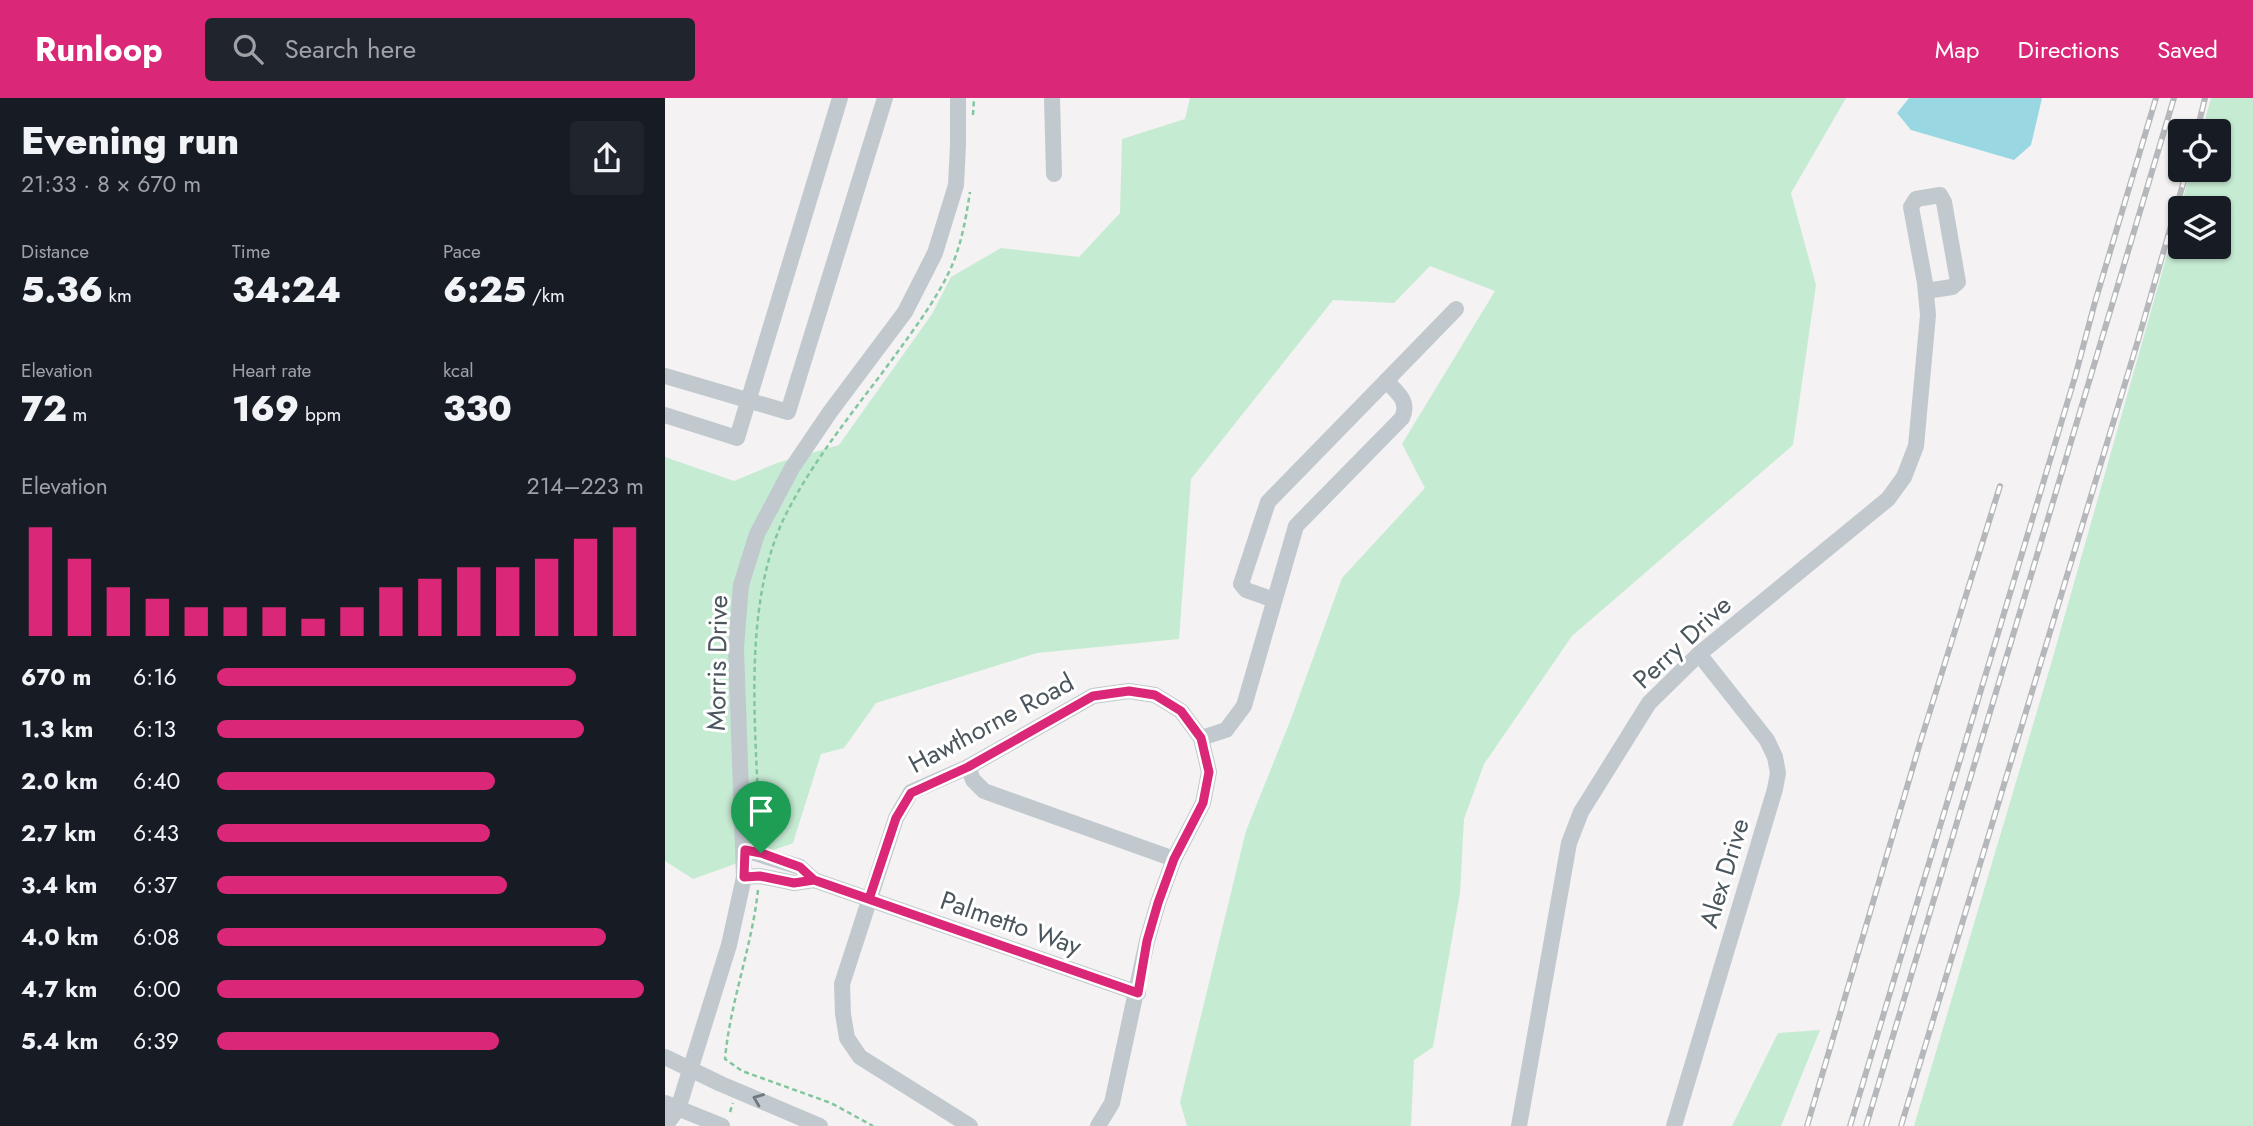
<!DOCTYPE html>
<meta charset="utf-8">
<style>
body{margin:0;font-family:Jost,sans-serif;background:#20242c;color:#f1f3f6;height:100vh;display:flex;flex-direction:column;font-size:26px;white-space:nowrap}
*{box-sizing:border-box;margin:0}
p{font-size:23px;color:#9ea1a6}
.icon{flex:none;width:38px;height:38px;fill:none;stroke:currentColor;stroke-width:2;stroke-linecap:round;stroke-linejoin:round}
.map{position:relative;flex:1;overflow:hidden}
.drawer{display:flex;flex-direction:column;background:#171b24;width:665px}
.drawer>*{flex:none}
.tools{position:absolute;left:1503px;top:21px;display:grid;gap:14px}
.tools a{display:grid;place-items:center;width:63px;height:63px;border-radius:7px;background:#171b24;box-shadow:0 2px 5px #0004;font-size:35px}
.pin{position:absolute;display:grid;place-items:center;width:60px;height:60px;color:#fff;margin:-72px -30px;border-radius:50% 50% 50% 0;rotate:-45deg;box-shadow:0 0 7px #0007}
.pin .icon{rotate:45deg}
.round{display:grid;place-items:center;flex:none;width:74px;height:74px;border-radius:7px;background:#20242c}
.head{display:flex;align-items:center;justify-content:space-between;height:119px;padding:0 21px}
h1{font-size:38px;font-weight:800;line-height:52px}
.figures{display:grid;grid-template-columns:repeat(3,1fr);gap:10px;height:119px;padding:7px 21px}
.figures div{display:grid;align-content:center}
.figures b{font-size:35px;font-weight:800}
.figures small{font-size:19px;font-weight:400}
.figures p{font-size:19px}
.chart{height:196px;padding:14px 21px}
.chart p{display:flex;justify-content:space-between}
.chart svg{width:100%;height:126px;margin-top:7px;stroke:#db2777;stroke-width:6}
ul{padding:0 21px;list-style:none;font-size:23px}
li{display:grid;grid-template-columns:112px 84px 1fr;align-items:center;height:52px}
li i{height:18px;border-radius:9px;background:#db2777}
header{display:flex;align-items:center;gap:42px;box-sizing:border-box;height:98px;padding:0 35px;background:#db2777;color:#fff}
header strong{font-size:33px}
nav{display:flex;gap:38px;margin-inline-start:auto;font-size:24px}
.search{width:490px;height:63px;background:#20242c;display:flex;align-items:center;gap:18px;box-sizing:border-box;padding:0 24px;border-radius:7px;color:#9ea1a6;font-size:26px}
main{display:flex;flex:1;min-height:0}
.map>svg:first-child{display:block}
.green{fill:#c6ebd3;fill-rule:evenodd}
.water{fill:#99d8e3}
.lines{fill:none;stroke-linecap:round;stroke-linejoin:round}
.path{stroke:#82c6a0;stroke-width:2.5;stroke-dasharray:5 3.5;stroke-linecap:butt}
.minor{stroke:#c1c9ce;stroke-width:16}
.rail-casing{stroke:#b5b7bb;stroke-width:6}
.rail{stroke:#fff;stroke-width:3.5;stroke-dasharray:10;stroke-linecap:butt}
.oneway{stroke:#6e787f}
.route-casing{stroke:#fff;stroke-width:14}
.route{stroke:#db2777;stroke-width:9}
.labels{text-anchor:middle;stroke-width:6;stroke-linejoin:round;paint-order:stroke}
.street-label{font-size:26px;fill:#4b565d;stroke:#fff}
</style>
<header>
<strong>Runloop</strong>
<div class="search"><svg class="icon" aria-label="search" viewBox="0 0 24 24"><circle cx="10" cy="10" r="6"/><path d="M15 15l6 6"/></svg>Search here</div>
<nav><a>Map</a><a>Directions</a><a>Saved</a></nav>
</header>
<main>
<section class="drawer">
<div class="head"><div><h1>Evening run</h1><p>21:33 · 8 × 670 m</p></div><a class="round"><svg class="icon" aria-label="share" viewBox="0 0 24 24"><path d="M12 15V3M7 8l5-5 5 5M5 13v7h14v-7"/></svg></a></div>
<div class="figures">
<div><p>Distance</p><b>5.36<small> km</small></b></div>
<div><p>Time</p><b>34:24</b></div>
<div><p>Pace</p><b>6:25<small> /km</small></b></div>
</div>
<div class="figures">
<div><p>Elevation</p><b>72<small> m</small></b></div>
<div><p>Heart rate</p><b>169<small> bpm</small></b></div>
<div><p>kcal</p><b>330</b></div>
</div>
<div class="chart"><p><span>Elevation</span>214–223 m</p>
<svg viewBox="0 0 160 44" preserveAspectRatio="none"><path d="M5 44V6M15 44V17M25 44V27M35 44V31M45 44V34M55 44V34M65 44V34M75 44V38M85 44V34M95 44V27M105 44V24M115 44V20M125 44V20M135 44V17M145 44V10M155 44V6"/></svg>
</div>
<ul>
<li><b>670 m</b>6:16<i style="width:84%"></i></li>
<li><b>1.3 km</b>6:13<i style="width:86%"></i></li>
<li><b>2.0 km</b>6:40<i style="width:65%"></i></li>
<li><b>2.7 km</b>6:43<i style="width:64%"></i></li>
<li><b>3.4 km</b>6:37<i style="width:68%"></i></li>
<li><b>4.0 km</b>6:08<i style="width:91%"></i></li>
<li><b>4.7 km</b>6:00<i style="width:100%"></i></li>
<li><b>5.4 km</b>6:39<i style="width:66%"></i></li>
</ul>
</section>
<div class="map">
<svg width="1588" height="1028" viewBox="0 0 1588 1028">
<rect width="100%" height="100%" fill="#f4f2f2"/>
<g class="green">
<path d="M525 0H1181L1126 95 1151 187 1128 347 907 538 819 666 799 721 795 795 768 949 749 962 746 1028H522L515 1004 581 733 626 621 677 480 760 390 737 346 830 193 765 168 729 205 668 202 526 381 514 541 372 555 211 605 179 650 156 656 128 745 28 781 0 763V359L69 383 112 365 174 347 267 216 286 179 336 150 414 159 455 115 457 41 520 21Z"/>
<path d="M1546 0H1588V1028H1249L1386 566 1526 72H1554V33H1537ZM1516 110H1554V149H1516Z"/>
<path d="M1155 932 1116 1028H1067L1113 935Z"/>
</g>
<path class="water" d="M1244 0H1377L1366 47 1349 62 1246 32 1232 15Z"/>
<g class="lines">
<g class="path">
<path d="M308 17 309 0"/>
<path d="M95 744C92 642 75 511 120 418 150 358 195 306 234 252 255 223 283 185 293 151 299 132 302 113 305 94"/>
<path d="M93 792C87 849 65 904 60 961L77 973 166 1005 208 1028"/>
<path d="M65 1014 68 1005"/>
</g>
<g class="minor">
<path d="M387 0 389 76"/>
<path d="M0 278 123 314 220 0"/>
<path d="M0 317 72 340 175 0"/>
<path d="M609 502 581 492 576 486 603 404 721 283"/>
<path d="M536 640 561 632 579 608 631 428 737 320C745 303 732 294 721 283L791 211"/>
<path d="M303 669 308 682 319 693 509 761"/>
<path d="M80 752 135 769 149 782 473 895"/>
<path d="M79 779 95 778 129 785 149 782"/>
<path d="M0 959 56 986 155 1028"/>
<path d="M0 1005 57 1028"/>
<path d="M0 1028 13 1011 64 847 79 779 71 550 76 487 92 436 127 370 165 314 240 214 270 155 291 87 293 47V0"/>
<path d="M305 1028 195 959 182 940 178 916 177 886 231 720 246 694 303 669 428 598 464 593 490 597 516 613 536 640 544 674 538 705 509 761 493 805 482 843 447 1005 433 1028"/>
<path d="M854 1028 904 745 916 714 984 605 1034 556 1223 401 1239 379 1251 348 1263 217 1260 185 1246 109 1251 101 1275 97 1279 104 1293 184 1287 189 1261 193"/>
<path d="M1009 1028 1110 691 1113 675 1110 659 1102 642 1034 556"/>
</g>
<defs>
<g id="rail">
<path d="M1532 33 1540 0"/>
<path d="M1142 1028 1255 645 1335 388"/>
<path d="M1185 1028 1410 279 1430 204 1491 0"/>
<path d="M1201 1028 1509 0"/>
<path d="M1236 1028 1474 239 1522 72"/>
</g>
</defs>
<use href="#rail" class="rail-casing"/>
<use href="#rail" class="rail"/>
</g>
<defs><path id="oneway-chevron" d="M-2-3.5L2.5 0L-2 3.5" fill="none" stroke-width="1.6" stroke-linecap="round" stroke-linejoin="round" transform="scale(1.75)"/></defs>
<use class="oneway" href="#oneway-chevron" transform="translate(93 1001) rotate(-158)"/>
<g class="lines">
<defs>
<path id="route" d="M96 755 80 752 79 779 95 778 129 785 149 782 473 895 482 843 493 805 509 761 538 705 544 674 536 640 516 613 490 597 464 593 428 598 303 669 246 695 231 720 204 801 149 782 135 769 96 755"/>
</defs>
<use href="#route" class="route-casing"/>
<use href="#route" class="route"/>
</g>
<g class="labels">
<g class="street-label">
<text transform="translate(1017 544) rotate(-43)" y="9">Perry Drive</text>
<text transform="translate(52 565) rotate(-89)" y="9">Morris Drive</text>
<text transform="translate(326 625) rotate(-28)" y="9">Hawthorne Road</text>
<text transform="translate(1059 775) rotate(-73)" y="9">Alex Drive</text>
<text transform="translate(346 825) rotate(19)" y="9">Palmetto Way</text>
</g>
</g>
</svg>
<div class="tools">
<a><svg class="icon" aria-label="locate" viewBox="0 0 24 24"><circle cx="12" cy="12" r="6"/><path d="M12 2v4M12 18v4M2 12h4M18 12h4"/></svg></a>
<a><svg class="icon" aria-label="layers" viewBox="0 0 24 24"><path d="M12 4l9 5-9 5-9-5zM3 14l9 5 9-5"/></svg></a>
</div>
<div class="pin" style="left:96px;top:755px;background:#1e9e55"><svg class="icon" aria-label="arrive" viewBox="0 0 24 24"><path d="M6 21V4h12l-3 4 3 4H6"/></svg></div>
</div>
</main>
